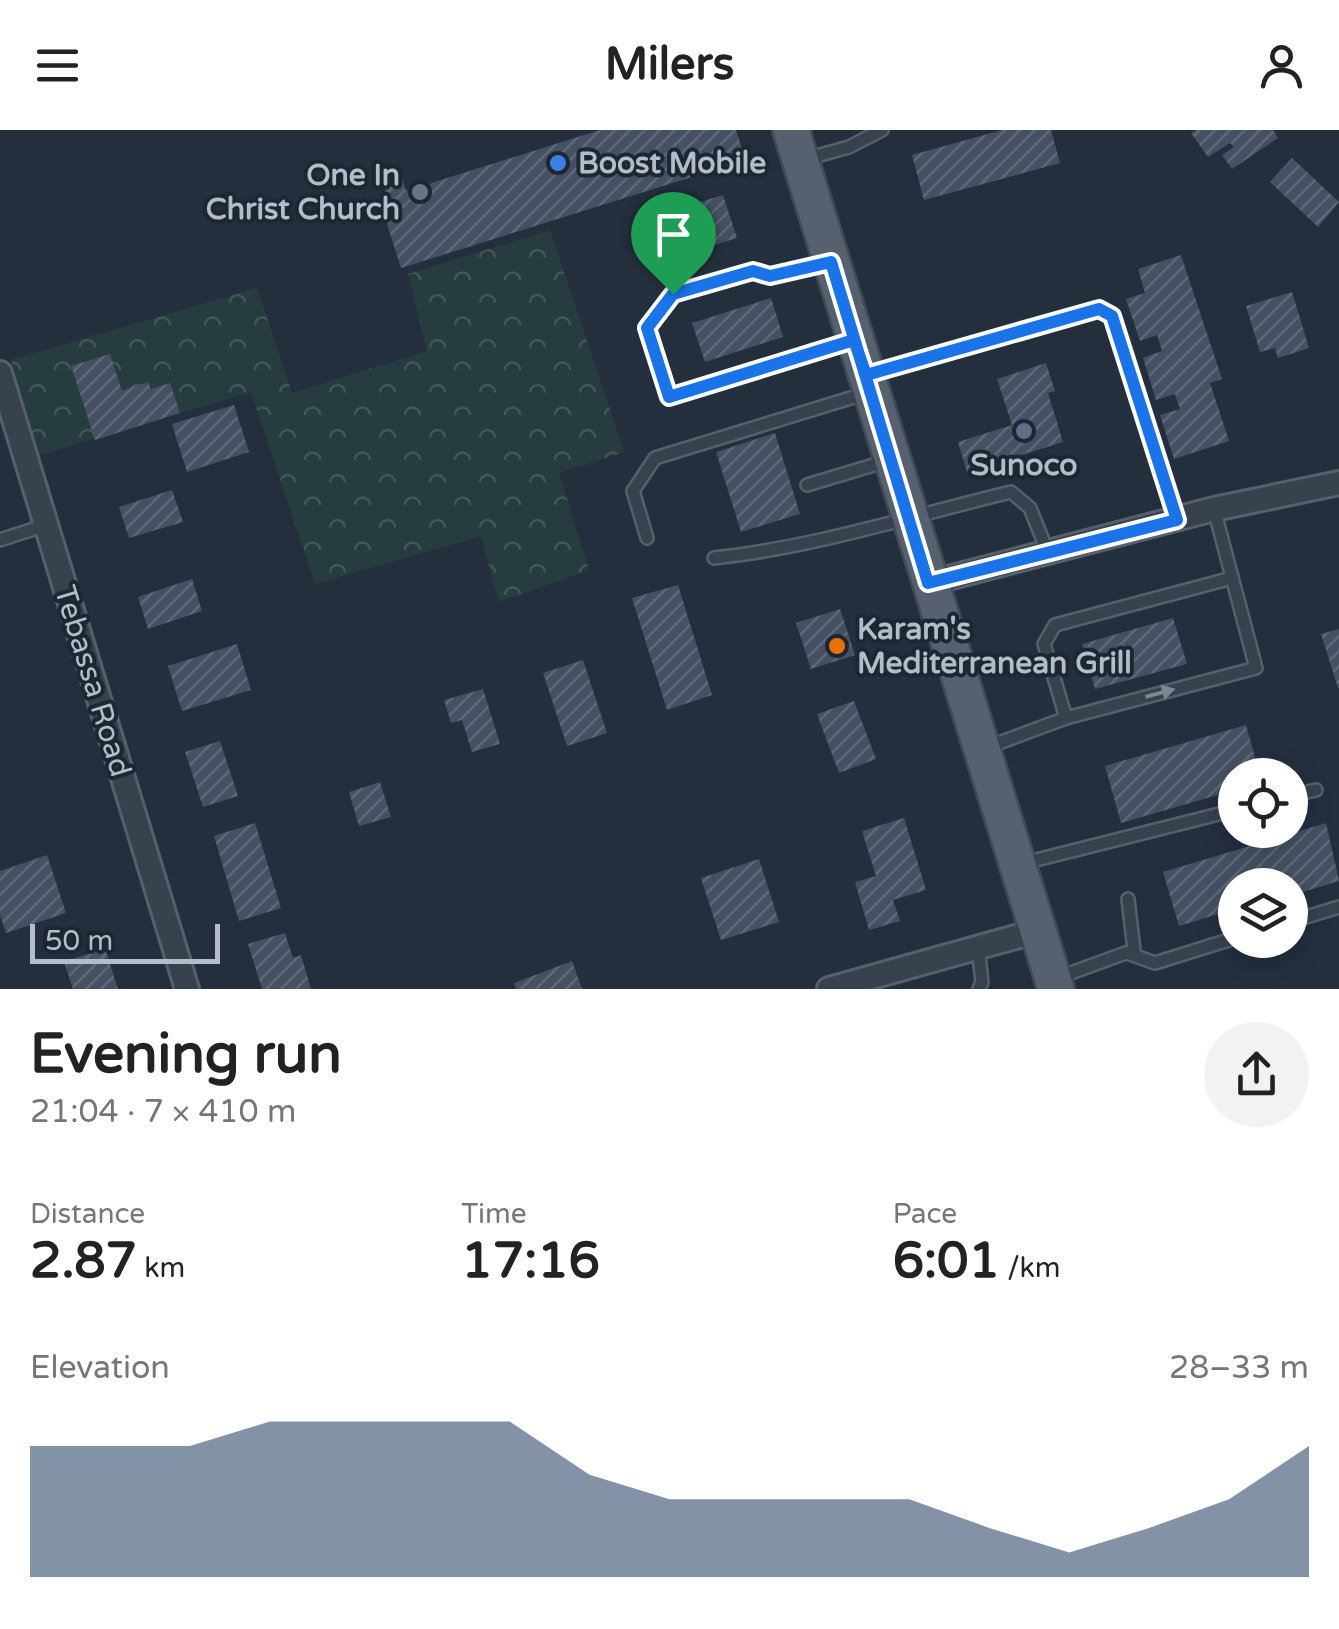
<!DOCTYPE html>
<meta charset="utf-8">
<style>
body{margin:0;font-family:"Varela Round",sans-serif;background:#f2f2f2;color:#222;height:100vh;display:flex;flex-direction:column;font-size:38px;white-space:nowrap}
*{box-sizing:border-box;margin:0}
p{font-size:32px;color:#767676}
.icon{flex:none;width:55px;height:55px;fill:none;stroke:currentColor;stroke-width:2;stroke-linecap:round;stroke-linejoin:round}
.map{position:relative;height:859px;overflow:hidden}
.details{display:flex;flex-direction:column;background:#fff;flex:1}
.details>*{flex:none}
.buttons{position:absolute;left:1218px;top:628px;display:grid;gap:20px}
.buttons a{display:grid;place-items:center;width:90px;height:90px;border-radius:50%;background:#fff;box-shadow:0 5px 25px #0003;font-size:50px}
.scale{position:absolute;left:30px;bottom:25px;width:190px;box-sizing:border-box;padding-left:10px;border:5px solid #b4bcc9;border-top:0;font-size:28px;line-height:35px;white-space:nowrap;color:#b4bcc9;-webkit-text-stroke:8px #1d2633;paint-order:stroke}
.pin{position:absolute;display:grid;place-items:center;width:85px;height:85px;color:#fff;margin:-102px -42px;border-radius:50% 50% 50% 0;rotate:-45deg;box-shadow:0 0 10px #0007}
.pin .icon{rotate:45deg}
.round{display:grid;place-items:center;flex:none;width:105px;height:105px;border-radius:52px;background:#f2f2f2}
.head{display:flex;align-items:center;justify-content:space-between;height:170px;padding:0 30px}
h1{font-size:55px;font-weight:800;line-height:75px}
.metrics{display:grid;grid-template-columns:repeat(3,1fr);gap:15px;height:170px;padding:10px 30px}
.metrics div{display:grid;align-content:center}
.metrics b{font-size:50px;font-weight:800}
.metrics small{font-size:28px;font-weight:400}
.metrics p{font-size:28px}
.chart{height:280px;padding:20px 30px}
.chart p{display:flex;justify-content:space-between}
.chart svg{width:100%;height:180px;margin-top:10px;fill:#516482;opacity:.7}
header{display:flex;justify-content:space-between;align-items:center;height:130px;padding:0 30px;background:#fff;font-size:45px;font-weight:800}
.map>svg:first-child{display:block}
.forest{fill:url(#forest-crowns)}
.building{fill:url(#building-hatch)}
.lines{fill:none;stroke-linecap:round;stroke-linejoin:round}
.lane-casing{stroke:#565f6c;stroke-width:16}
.street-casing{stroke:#565f6c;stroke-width:28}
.primary-casing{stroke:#414a57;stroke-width:40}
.lane{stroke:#38414e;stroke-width:11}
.street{stroke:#38414e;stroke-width:22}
.primary{stroke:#56606e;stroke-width:35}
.oneway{fill:#7c8592}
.route-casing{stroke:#fff;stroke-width:20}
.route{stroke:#1a73e8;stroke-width:12}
.shop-dot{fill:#3f7fe0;stroke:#1d2633;stroke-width:4}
.worship-dot{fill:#6b7280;stroke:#1d2633;stroke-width:4}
.service-dot{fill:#5c6f8a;stroke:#1d2633;stroke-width:4}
.food-dot{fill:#e8710a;stroke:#1d2633;stroke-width:4}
.labels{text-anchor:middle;stroke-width:8;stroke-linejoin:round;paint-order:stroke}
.poi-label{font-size:30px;font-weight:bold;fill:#b4bcc9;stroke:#1d2633;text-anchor:start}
.street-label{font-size:30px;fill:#b4bcc9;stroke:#1d2633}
</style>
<header><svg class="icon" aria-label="menu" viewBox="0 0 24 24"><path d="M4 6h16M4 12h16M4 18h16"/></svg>Milers<svg class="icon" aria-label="person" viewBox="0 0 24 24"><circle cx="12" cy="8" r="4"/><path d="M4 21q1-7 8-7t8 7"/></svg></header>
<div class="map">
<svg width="1339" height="859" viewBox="0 0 1339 859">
<defs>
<pattern id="forest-crowns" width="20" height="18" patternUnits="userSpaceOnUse" patternTransform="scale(2.5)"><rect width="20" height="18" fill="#263c3f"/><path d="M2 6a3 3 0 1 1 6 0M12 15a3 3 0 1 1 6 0" fill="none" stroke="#435659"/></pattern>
<pattern id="building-hatch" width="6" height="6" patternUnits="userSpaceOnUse" patternTransform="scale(2.5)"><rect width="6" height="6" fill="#455162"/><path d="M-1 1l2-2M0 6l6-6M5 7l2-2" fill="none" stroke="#5d6877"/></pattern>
</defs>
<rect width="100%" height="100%" fill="#242f3e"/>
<path class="forest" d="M550 100 624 322 559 343 589 440 499 472 481 406 315 454 251 262 37 326 11 230 257 158 292 263 427 221 408 144Z"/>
<g class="building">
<path d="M600 0H736L746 30 401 138 379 69 391 53 403 50 406 61Z"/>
<path d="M1002 0H1051L1060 33 924 70 912 25Z"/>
<path d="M1196 0H1273L1278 8 1232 39 1222 25 1234 17 1230 13 1208 27 1191 3Z"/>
<path d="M1292 28 1339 72 1318 97 1270 52Z"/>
<path d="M723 65 737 108 661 132 647 88Z"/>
<path d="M1181 125 1222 249 1210 253 1229 311 1174 329 1160 285 1180 279 1175 264 1156 270 1143 228 1162 221 1157 205 1140 211 1126 169 1145 163 1138 139Z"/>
<path d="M1292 162 1309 218 1278 228 1275 218 1260 222 1246 176Z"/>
<path d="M771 168 783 207 705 232 692 193Z"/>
<path d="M110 224 122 261 148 252 151 259 170 253 180 283 95 310 71 236Z"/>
<path d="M1046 233 1055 261 1048 263 1063 312 967 342 958 312 1012 295 997 249Z"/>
<path d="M234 275 249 322 187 342 172 294Z"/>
<path d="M775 303 800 384 741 402 716 322Z"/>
<path d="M172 360 183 392 129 408 119 377Z"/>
<path d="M192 449 202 481 148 499 138 467Z"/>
<path d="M678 455 712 565 667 580 632 468Z"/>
<path d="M840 479 855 525 811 539 796 493Z"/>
<path d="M1173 488 1187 534 1095 559 1082 514Z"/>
<path d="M1339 499V558H1338L1321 504Z"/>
<path d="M237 514 251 560 182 581 168 536Z"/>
<path d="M583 530 607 603 567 616 543 543Z"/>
<path d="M483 559 500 614 472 622 462 590 451 593 444 570Z"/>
<path d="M854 571 876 629 839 643 817 584Z"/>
<path d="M1246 595 1260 645H1235V660L1121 693 1105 636Z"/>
<path d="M220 611 238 666 203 677 185 622Z"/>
<path d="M380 652 391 687 359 696 349 662Z"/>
<path d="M904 688 926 760 893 770 900 791 869 800 855 752 876 746 862 701Z"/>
<path d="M255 693 281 778 239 791 214 706Z"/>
<path d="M1326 693 1339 751 1290 766V755H1235V788L1232 780 1179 796 1163 742Z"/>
<path d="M47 725 66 783 6 803 0 784V741Z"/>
<path d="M759 729 779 792 721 810 701 748Z"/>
<path d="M285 803 293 828 301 825 311 859H262L248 814Z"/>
<path d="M105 818 118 859H73L64 832Z"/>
<path d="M572 831 582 859H516L514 853Z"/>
</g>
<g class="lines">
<defs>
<g id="lane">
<path d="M802 30 849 17 882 0"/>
<path d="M827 133 770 146 753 141 673 164 647 198 669 267 852 210"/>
<path d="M870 244 1099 179 1112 186 1177 390"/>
<path d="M807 355 887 331"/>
<path d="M647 408 633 361 655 328 867 263"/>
<path d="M0 410 46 395"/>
<path d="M714 428C816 417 911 386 1011 362L1030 378 1048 423"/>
<path d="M1066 588 1044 514 1055 495 1232 448"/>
<path d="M988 617 1066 588 1256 538 1214 379"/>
<path d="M1290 666 1316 660"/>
<path d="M1024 733 1235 680"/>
<path d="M1290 792 1339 777"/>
<path d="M978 817 982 852 979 859"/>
<path d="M1130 824 1155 833 1235 808"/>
<path d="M1057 848 1134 820 1128 769"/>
</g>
<g id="street">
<path d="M0 243 187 859"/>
<path d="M929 453 1214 379 1339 353"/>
<path d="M829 859 1037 801"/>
</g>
<path id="primary" d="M791 0 1056 859"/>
</defs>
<use href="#lane" class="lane-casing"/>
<use href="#street" class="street-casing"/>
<use href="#primary" class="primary-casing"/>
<use href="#lane" class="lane"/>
<use href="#street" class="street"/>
<use href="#primary" class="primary"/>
</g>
<defs><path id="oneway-solid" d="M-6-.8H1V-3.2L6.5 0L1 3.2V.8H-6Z" transform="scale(2.5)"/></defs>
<use class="oneway" href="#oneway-solid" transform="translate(1160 563) rotate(-15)"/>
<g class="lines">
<defs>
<path id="route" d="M673 164 753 141 770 146 831 132 928 453 1177 390 1112 186 1099 179 866 245 854 210 669 267 647 198 673 164"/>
</defs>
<use href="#route" class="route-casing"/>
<use href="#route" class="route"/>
</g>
<circle class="shop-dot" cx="558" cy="33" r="10"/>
<circle class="worship-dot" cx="420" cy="62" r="10"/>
<circle class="service-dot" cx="1024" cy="301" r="10"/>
<circle class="food-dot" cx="837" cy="516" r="10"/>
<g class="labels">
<g class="poi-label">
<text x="578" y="43">Boost Mobile</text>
<text x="400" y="55" text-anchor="end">One In<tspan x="400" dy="34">Christ Church</tspan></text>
<text x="1024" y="345" text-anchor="middle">Sunoco</text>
<text x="857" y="509">Karam's<tspan x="857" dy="34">Mediterranean Grill</tspan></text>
</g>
<g class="street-label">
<text transform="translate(93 551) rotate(73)" y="10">Tebassa Road</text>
</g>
</g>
</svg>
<div class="buttons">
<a><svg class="icon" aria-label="locate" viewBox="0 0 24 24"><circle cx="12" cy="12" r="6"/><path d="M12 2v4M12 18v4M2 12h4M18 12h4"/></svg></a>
<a><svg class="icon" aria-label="layers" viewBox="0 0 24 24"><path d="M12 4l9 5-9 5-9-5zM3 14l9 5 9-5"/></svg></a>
</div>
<div class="scale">50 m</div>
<div class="pin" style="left:673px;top:164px;background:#1e9e55"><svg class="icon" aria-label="arrive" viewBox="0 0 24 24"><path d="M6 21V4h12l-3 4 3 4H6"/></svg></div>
</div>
<section class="details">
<div class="head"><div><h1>Evening run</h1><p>21:04 · 7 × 410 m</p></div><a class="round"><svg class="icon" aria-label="share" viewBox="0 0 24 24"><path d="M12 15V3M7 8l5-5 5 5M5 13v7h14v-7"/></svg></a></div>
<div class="metrics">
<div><p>Distance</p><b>2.87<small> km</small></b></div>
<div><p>Time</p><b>17:16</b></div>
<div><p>Pace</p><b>6:01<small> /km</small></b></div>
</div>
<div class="chart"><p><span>Elevation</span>28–33 m</p>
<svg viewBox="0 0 160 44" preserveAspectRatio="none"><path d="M0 44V12L10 12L20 12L30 6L40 6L50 6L60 6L70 19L80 25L90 25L100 25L110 25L120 32L130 38L140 32L150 25L160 12V44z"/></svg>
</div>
</section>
